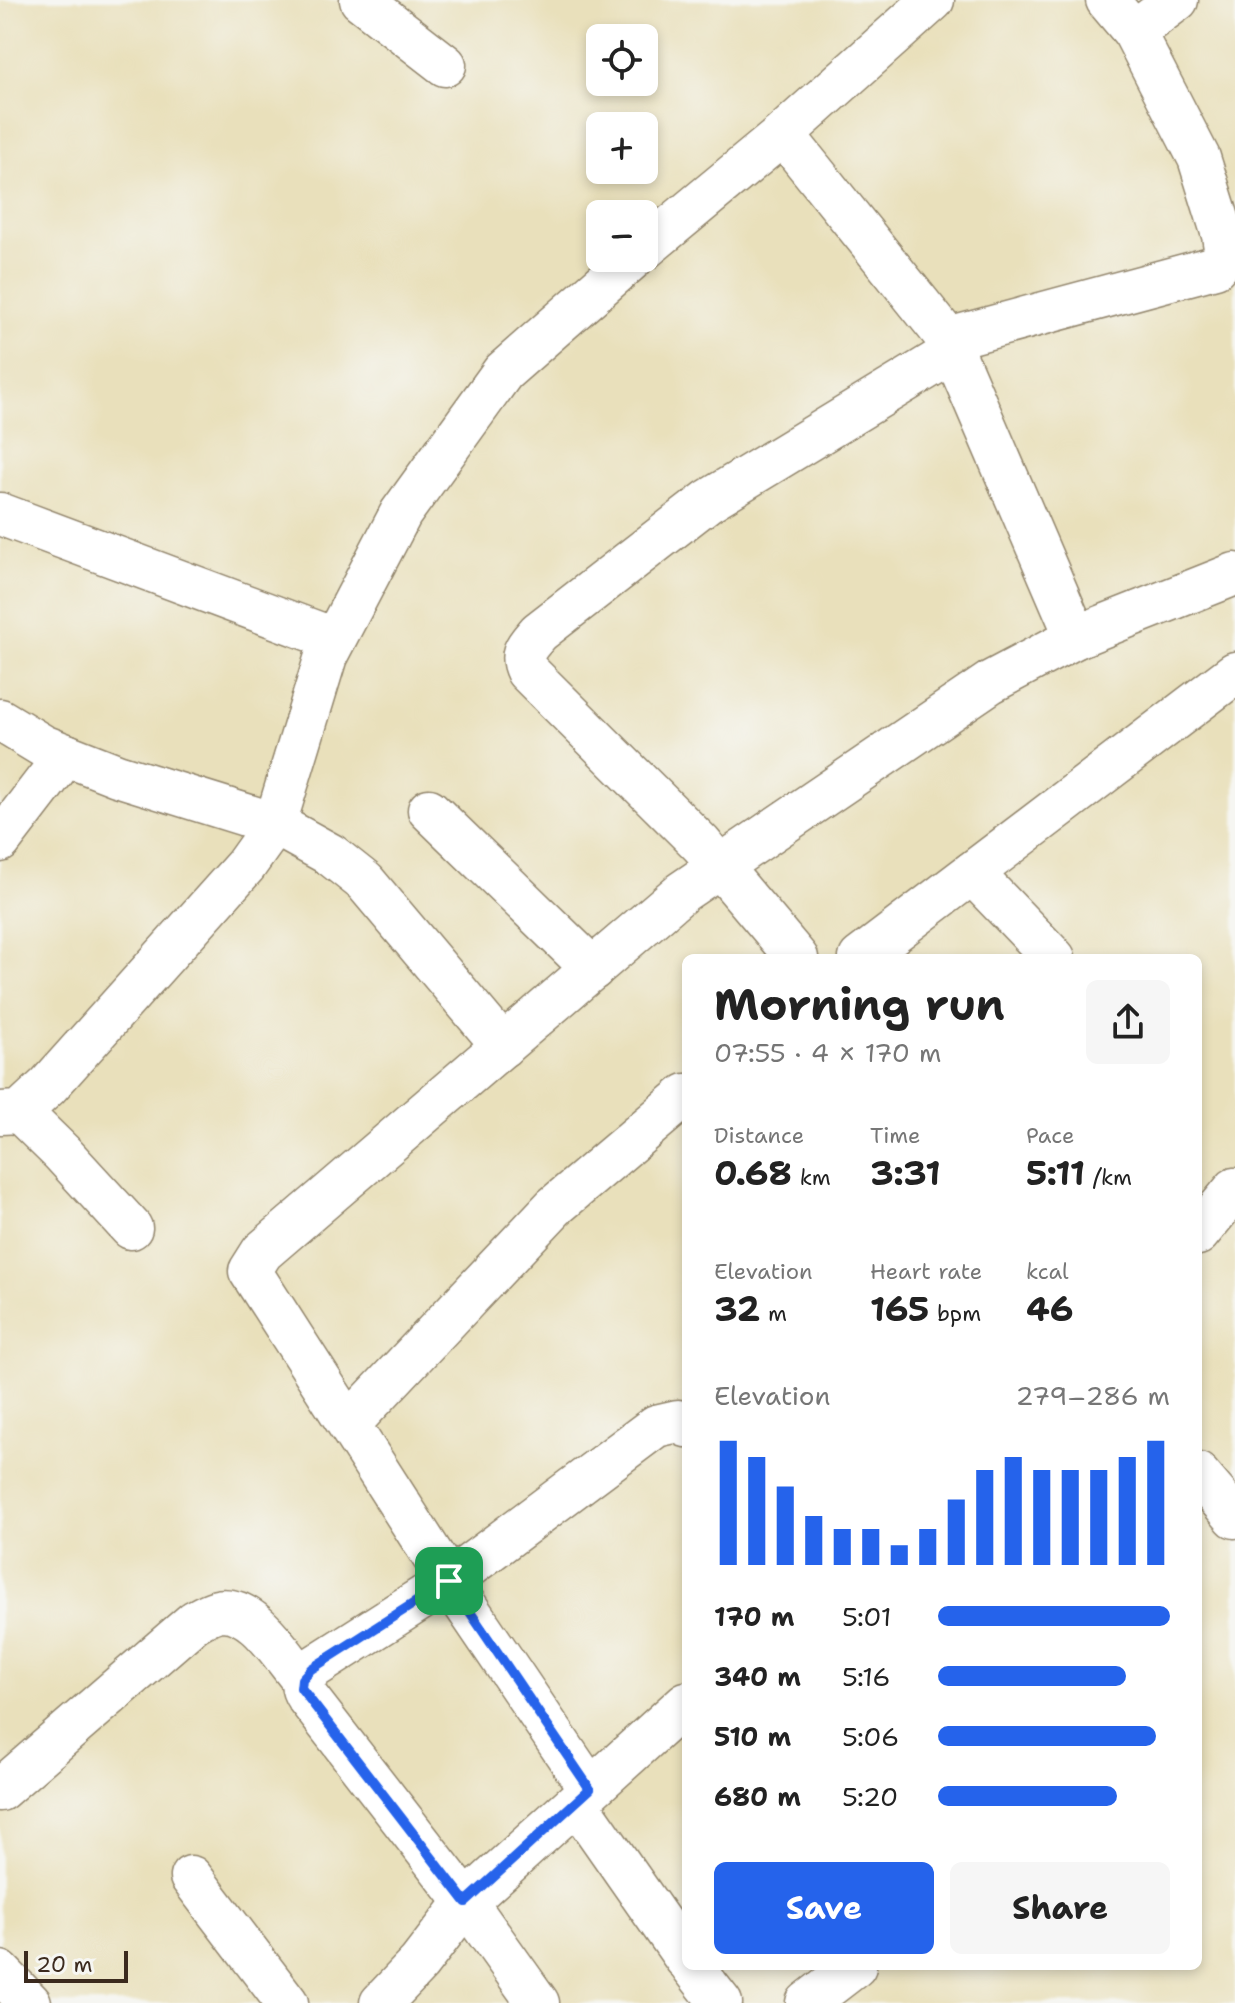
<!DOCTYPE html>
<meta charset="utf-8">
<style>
body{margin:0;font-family:"Shantell Sans",sans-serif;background:#f6f6f6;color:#222;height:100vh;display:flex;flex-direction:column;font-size:30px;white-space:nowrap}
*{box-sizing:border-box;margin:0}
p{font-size:26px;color:#767676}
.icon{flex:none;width:44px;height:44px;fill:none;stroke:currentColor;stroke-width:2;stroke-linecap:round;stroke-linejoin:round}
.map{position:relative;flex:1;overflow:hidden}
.drawer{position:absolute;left:682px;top:954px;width:520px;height:1016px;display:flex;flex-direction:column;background:#fff;border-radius:12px;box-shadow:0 4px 12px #0003}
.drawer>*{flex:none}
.fabs{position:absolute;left:586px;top:24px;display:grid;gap:16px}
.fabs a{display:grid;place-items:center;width:72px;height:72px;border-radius:12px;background:#fff;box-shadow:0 4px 12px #0003;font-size:40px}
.scale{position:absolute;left:24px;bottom:20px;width:104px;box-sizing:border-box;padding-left:8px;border:4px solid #3b2a1e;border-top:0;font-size:22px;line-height:28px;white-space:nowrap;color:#3b2a1e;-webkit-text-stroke:6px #f6f6f2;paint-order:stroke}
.pin{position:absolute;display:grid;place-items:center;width:68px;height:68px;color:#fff;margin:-34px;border-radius:16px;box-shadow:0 4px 12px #0006}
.round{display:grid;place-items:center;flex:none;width:84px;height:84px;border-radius:12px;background:#f6f6f6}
.summary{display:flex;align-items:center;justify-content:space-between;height:136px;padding:0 32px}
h1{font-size:44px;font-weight:700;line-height:60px}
.figures{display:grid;grid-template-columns:repeat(3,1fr);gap:12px;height:136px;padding:8px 32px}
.figures div{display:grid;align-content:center}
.figures b{font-size:34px;font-weight:700}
.figures small{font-size:22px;font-weight:400}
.figures p{font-size:22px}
.chart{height:224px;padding:16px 32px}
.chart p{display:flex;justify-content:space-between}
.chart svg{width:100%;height:144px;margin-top:8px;stroke:#2563eb;stroke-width:6}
.primary-button{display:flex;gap:16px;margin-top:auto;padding:16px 32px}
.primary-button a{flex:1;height:92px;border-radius:12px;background:#2563eb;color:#fff;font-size:32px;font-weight:700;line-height:92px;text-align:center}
.primary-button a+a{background:#f6f6f6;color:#222}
ul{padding:0 32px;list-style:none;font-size:26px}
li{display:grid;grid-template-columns:128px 96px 1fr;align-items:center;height:60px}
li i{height:20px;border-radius:10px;background:#2563eb}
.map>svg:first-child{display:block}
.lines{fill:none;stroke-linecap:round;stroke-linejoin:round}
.minor-casing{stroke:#92856c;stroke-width:45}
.minor{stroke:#fff;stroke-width:42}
.route-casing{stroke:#fff;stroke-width:16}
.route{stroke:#2563eb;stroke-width:10}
</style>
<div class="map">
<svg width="1235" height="2003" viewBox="0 0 1235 2003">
<rect width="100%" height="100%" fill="#f6f6f2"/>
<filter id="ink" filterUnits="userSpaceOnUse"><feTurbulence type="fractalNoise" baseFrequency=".0125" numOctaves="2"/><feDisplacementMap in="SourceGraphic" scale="16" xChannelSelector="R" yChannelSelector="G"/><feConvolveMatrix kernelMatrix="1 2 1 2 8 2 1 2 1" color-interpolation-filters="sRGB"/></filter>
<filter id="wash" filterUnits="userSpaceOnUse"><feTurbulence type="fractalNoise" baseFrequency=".006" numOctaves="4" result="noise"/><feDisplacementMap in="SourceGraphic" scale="32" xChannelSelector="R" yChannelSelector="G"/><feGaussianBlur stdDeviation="1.8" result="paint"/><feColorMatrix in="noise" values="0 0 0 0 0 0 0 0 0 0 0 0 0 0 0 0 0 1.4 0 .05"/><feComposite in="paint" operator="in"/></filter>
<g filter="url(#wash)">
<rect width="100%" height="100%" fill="#e9e0bb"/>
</g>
<g filter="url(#ink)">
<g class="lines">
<defs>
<g id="minor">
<path d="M361 0 445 65"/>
<path d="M1134 32 1177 0"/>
<path d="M783 134 948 339"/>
<path d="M644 249 783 134 933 0"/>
<path d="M0 514 334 639"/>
<path d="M1076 637 1235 574"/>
<path d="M0 720 43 746 117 775 275 824 331 855 365 882 503 1046"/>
<path d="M429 810 593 969"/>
<path d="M0 841 66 755"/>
<path d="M972 873 1054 958"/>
<path d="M797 958 701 844 527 671C518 653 527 646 539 632L708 501 953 352"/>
<path d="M860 958 1235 673"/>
<path d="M20 1112 62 1153 131 1228"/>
<path d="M0 1113 20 1112 48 1086 245 866 275 824 326 656 401 513 503 372 633 258"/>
<path d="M1198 1234 1235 1189"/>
<path d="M349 1424 554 1207 686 1095"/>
<path d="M1198 1474 1235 1517"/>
<path d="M590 1789 449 1581 250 1271 262 1252 682 892 991 682 1076 637 948 339 1215 267 1226 255 1223 235 1199 158 1134 32 1107 0"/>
<path d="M0 1790 194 1622C201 1618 209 1613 217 1611 252 1603 282 1656 302 1679"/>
<path d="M577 1803 686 1959"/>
<path d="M191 1877 287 2003"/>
<path d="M692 1966 721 2003"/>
<path d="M0 1972 30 2003"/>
<path d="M381 2003 419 1963 466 1902 686 1703"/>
<path d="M538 2003 466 1902 307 1697C299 1685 302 1680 311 1669L449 1581 656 1426 678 1421 686 1426"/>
<path d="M807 2003 855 1966"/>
</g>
</defs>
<use href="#minor" class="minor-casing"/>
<use href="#minor" class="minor"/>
</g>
</g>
<g class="lines" filter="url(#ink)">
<defs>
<path id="route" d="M449 1581 590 1789 466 1902 301 1688 302 1679 311 1669Z"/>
</defs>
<use href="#route" class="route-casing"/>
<use href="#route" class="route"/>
</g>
</svg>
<div class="fabs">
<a><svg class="icon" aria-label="locate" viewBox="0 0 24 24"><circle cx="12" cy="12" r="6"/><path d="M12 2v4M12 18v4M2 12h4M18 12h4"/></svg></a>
<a>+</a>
<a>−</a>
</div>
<div class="scale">20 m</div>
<div class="pin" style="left:449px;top:1581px;background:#1e9e55"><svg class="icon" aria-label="arrive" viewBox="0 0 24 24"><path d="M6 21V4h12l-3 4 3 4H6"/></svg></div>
<section class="drawer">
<div class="summary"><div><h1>Morning run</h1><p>07:55 · 4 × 170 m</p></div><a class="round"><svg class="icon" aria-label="share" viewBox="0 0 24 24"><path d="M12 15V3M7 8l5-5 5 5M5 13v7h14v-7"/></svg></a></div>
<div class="figures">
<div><p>Distance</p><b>0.68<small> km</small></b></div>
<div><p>Time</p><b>3:31</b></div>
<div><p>Pace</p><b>5:11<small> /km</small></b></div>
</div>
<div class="figures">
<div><p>Elevation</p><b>32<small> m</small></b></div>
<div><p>Heart rate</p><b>165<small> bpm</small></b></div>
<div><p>kcal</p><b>46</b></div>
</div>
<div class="chart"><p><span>Elevation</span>279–286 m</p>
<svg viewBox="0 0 160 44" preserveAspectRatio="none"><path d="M5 44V6M15 44V11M25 44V20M35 44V29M45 44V33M55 44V33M65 44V38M75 44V33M85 44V24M95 44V15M105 44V11M115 44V15M125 44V15M135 44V15M145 44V11M155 44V6"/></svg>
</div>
<ul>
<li><b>170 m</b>5:01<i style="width:100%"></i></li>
<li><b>340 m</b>5:16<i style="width:81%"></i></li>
<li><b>510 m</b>5:06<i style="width:94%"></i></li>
<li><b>680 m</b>5:20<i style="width:77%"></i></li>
</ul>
<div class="primary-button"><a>Save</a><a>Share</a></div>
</section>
</div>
